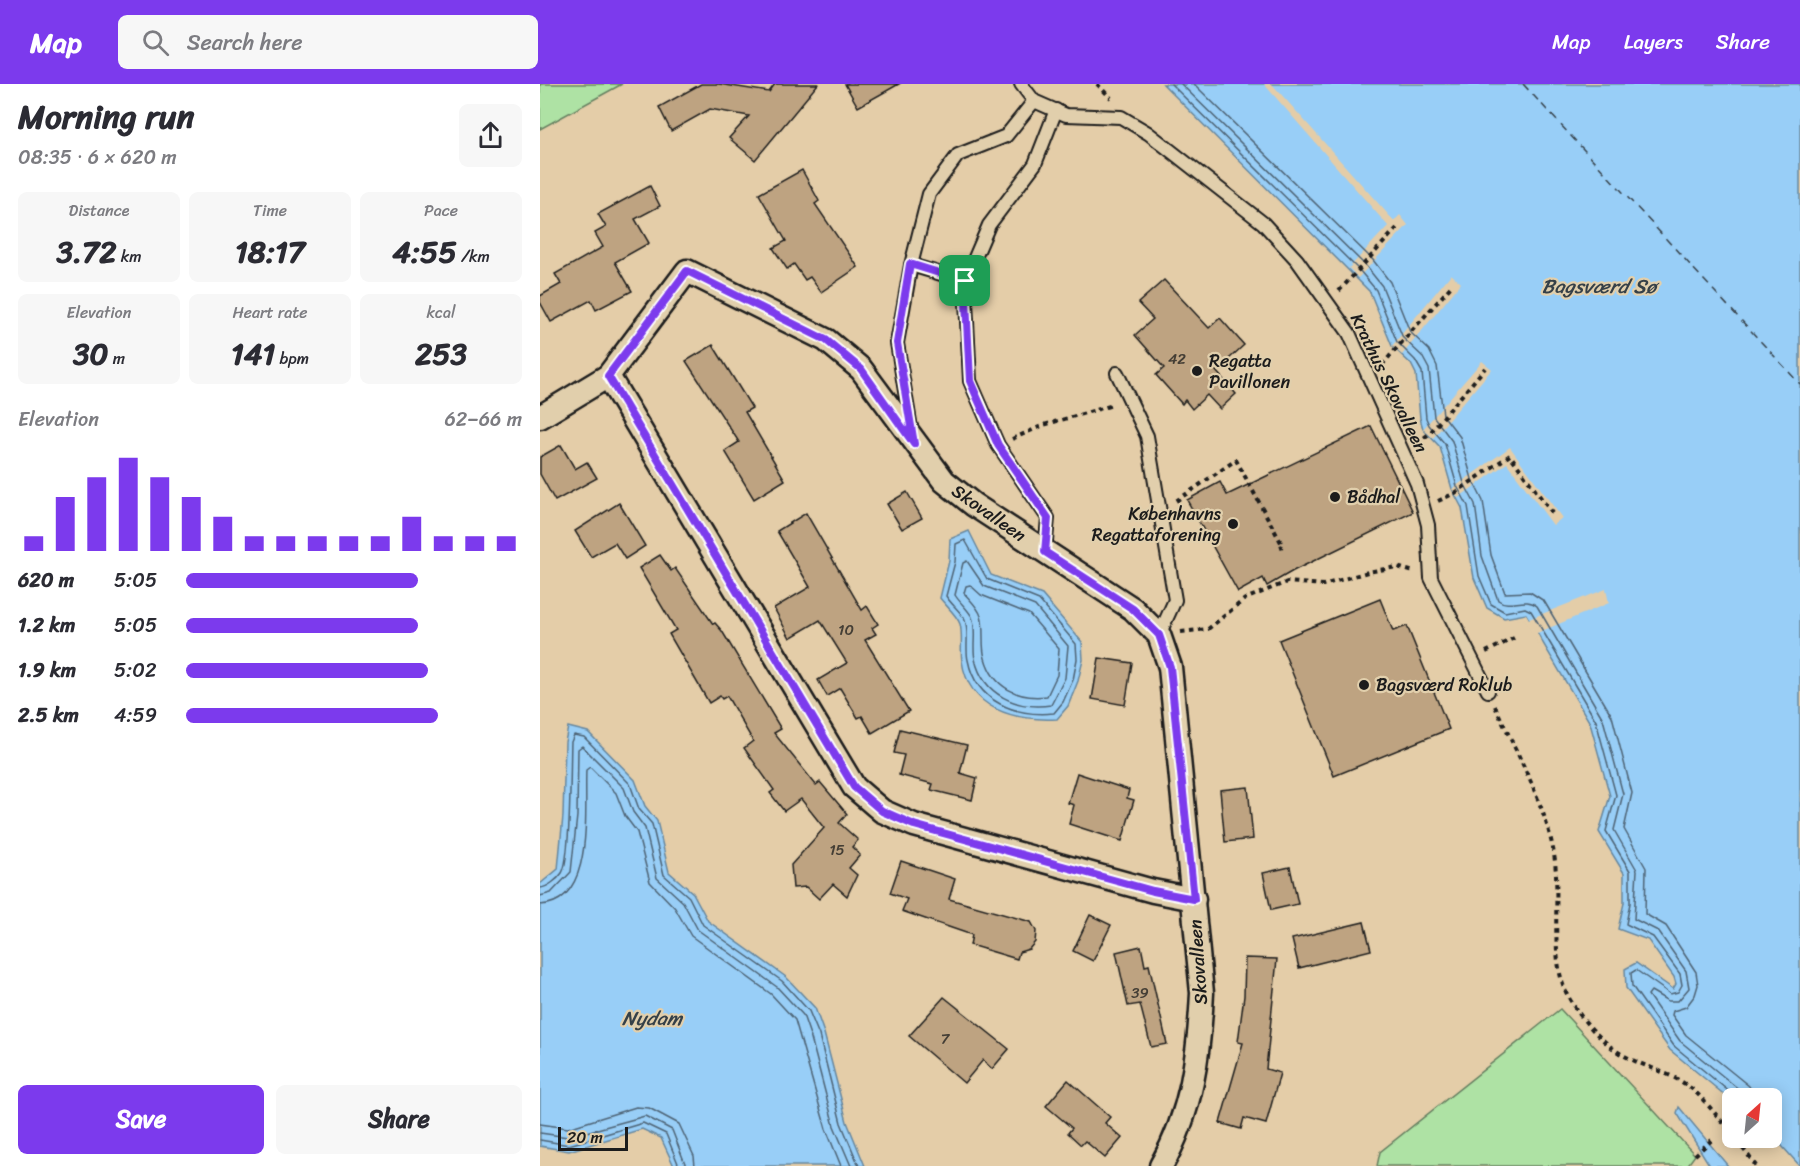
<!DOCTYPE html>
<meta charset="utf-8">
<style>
body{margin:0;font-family:Sriracha,sans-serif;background:#f7f7f7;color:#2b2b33;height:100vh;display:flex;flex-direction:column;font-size:22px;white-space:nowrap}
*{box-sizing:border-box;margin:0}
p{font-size:20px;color:#7c7c81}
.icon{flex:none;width:33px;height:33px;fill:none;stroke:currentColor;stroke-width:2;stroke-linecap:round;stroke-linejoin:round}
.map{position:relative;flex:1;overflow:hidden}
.panel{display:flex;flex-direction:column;background:#fff;width:540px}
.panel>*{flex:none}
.needle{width:39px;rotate:27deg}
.buttons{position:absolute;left:1182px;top:1004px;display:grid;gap:12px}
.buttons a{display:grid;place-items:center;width:60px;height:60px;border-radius:9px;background:#fff;box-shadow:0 3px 15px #0003;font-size:30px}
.scale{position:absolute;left:18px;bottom:15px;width:70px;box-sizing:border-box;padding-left:6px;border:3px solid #1c1c1c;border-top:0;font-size:16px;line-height:21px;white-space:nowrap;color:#1c1c1c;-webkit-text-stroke:4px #e1cfac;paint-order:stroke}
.pin{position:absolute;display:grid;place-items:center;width:51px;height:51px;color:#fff;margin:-26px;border-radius:12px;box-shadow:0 3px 9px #0006}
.round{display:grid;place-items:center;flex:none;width:63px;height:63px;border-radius:9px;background:#f7f7f7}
.summary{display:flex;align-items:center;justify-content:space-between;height:102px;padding:0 18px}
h1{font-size:33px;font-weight:800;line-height:45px}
.metrics{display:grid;grid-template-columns:repeat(3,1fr);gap:9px;height:102px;padding:6px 18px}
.metrics div{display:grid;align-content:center;border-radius:9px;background:#f7f7f7;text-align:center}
.metrics b{font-size:30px;font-weight:800}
.metrics small{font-size:16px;font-weight:400}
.metrics p{font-size:16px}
.chart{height:168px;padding:12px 18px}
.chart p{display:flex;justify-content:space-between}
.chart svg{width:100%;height:108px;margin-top:6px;stroke:#7c3aed;stroke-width:6}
.cta{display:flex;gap:12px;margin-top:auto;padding:12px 18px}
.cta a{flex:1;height:69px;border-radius:9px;background:#7c3aed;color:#fff;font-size:24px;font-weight:800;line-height:69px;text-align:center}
.cta a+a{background:#f7f7f7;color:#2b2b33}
ul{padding:0 18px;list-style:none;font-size:20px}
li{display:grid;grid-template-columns:96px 72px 1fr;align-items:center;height:45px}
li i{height:15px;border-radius:8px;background:#7c3aed}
header{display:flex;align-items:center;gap:36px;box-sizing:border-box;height:84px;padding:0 30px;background:#7c3aed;color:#fff}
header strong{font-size:28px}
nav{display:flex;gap:33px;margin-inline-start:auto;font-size:21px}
.search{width:420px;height:54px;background:#f7f7f7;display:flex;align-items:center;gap:15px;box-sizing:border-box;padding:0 21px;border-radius:9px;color:#7c7c81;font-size:22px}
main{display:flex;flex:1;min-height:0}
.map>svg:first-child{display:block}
.green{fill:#aee2a4;stroke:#657f60;stroke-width:1.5}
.water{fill:#98cef7;stroke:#66879f;stroke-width:1.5}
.pier{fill:#e4cda8}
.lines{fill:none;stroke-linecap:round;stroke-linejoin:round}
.shore{stroke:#4e6374;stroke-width:1.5}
.ferry{stroke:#354048;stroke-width:1.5;stroke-dasharray:8 6;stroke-linecap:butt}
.building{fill:#bea381;stroke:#1c1c1c;stroke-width:1.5}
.lane-casing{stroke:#1c1c1c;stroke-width:16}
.street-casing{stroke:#1c1c1c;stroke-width:27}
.path{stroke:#1c1c1c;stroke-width:4;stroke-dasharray:4.5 4.5;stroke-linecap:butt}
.lane{stroke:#e1cfac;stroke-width:12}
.street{stroke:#e1cfac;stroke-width:22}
.route-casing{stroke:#fff;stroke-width:12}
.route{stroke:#7c3aed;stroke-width:8}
.poi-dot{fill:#1c1c1c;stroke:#e1cfac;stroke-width:2}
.labels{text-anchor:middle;stroke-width:4.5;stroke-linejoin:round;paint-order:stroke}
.number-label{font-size:15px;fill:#443e35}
.poi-label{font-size:18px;fill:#1c1c1c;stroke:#e1cfac;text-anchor:start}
.street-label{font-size:18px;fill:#1c1c1c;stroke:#e1cfac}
.water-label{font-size:20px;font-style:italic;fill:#354048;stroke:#e1cfac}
</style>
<header>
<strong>Map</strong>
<div class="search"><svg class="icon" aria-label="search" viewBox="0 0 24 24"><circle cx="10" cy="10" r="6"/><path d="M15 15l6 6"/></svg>Search here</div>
<nav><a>Map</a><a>Layers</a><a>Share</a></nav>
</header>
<main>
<section class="panel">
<div class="summary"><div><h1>Morning run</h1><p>08:35 · 6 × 620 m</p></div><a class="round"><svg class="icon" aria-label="share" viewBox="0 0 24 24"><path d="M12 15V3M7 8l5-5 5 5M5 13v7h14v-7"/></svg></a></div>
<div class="metrics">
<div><p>Distance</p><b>3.72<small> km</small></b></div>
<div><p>Time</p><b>18:17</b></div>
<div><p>Pace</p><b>4:55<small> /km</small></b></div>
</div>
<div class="metrics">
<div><p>Elevation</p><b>30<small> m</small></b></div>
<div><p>Heart rate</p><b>141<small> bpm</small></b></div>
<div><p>kcal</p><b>253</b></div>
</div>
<div class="chart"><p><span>Elevation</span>62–66 m</p>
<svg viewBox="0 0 160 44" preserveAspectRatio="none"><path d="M5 44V38M15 44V22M25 44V14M35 44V6M45 44V14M55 44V22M65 44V30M75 44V38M85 44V38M95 44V38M105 44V38M115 44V38M125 44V30M135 44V38M145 44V38M155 44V38"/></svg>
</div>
<ul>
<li><b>620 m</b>5:05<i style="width:69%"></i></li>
<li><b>1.2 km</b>5:05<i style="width:69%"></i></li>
<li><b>1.9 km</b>5:02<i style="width:72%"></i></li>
<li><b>2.5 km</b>4:59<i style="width:75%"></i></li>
</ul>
<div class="cta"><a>Save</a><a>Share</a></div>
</section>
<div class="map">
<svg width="1260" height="1082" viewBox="0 0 1260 1082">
<rect width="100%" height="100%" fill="#e4cda8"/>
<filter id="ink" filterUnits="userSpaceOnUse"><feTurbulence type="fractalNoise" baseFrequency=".0167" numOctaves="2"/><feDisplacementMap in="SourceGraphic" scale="12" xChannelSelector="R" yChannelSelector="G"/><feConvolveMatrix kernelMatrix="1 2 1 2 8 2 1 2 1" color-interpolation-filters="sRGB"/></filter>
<g filter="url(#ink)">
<g class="green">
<path d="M0 0H82L0 45Z"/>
<path d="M1020 925 1155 1071 1147 1082H837L840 1068Z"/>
</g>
<g class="water">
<path d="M623 0H1260V1082L1232 1051V1014H1192V1017L1130 966 1086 904 1085 885 1096 879 1133 905 1136 900 1134 893 1108 856 1078 845 1084 819V789L1059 748 1070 712 1050 639 986 530 964 534 947 524 934 494 922 424 912 405 900 363 883 345 880 334 876 290 871 280 852 262 830 208Z"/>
<path d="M429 447 451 491 502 511 542 558 543 576 538 597 528 622 517 635C475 637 429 626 422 577 420 565 423 551 420 540 417 531 405 521 400 514L409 477 410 455Z"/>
<path d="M28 643 48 648 95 696 105 722 117 737 129 788 153 809 168 837 246 893 275 924 284 949 307 1038 325 1082H134L121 1054 102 1045 29 1067 0 1062V800L18 785 23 732 25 658Z"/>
<path d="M1139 1023 1188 1082H1170L1137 1029Z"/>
</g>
<g class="pier">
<path d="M724 0H732L854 137 860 131 868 141 818 194 809 184 848 142Z"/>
<path d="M911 190 921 199 862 271 852 262Z"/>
<path d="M942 277 952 285 893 354 883 345Z"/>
<path d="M970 363 1022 434 1013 441 967 379 918 414 912 405Z"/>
<path d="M1066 505 1069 519 997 549 1002 559 999 561 985 534 977 535 986 530 989 535Z"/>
</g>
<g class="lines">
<g class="shore">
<path d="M631 0 820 187 836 206 857 258 875 276 882 288 886 334 889 341 905 360 917 402 928 422 939 492 951 520 965 528 985 524 991 527 1056 637 1076 711 1066 747 1090 787V819L1086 840 1113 853 1140 890 1142 901 1138 908 1130 910 1096 886 1091 889 1092 902 1134 962 1197 1014"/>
<path d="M641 0 826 182 842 202 863 254 882 272 889 285 894 333 912 357 924 399 935 420 942 472 958 516C970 525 985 512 997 522L1063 635 1083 710 1074 746 1097 786 1094 835 1118 847 1146 887 1149 904 1138 917H1128L1111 907 1108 911 1140 957 1201 1007 1205 1014"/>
<path d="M654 0 833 176 850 198 870 248 889 266 897 282 903 331 920 353 932 395 943 417 951 471 965 509 990 508 1004 517 1072 632 1092 709 1084 745 1106 784 1105 830 1126 842 1156 888 1158 901 1155 911 1146 923 1133 927 1132 931 1146 951 1209 1002 1215 1014"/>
<path d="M425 456 447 495 499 516 536 560 537 575 533 596 523 618 514 629C476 633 436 618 428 576 425 564 430 545 424 534 419 526 411 520 406 512L415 478 416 460Z"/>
<path d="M427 477 444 502 495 522 528 562 525 594 511 621C477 626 443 611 435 575 432 562 437 546 432 533 428 525 419 518 415 511L423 479Z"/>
<path d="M430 501 441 511 489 530 519 565 517 591 507 612C478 616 453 603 445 574 441 561 445 545 441 532 438 523 430 516 424 509L426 502Z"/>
<path d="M0 804C7 804 18 795 22 789 31 775 30 680 31 658L34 651 44 653 90 700 99 725 112 740 124 791 149 813 163 841 242 897 269 927 279 951 301 1039 319 1082"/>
<path d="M0 812 11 809 31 788 37 732 38 665 42 662 84 704 93 728 105 744 117 794 143 818 158 846 237 903 263 931 271 954 294 1042 311 1082"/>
<path d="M0 821C56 819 44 723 46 686L50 683 76 709 85 732 97 748 110 798 135 824 151 852 231 910 255 936 286 1045 301 1082"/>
<path d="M0 1040 28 1044 96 1023 109 1024 139 1040 154 1072 155 1082"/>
<path d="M0 1049 28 1053 105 1032 132 1046 146 1082"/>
<path d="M0 1056 29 1061 103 1039 126 1050 139 1082"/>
</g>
<path class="ferry" d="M983 0 1260 300"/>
</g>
<g class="building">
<path d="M161 0H179L229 8 235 0H278L215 76 189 54 209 32 170 25 131 47 119 23Z"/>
<path d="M305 0H359L318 23Z"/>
<path d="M262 86 279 117 275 120 318 183 281 208 270 193 265 196 254 180 247 185 233 164 246 157 219 110Z"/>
<path d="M110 102 120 122 95 135 109 159 75 178 92 207 56 226 51 216 11 238 0 218V212L21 200 15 190 63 163 55 149 66 143 58 130Z"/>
<path d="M624 196 669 244 680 234 704 261 676 287 696 310 680 325 667 311 652 325 645 316 642 320 616 291 624 284 595 251 613 235 598 219Z"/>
<path d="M173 261 212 324 205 328 245 396 214 415 185 367 199 358 146 277Z"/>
<path d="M831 342 873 428 753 487 727 502 723 494 698 508 647 416 680 398 687 411Z"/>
<path d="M21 361 35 385 47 378 57 394 15 417 0 390V373Z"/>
<path d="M367 408 382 434 362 445 347 420Z"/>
<path d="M79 419 105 462 85 475 75 459 51 473 35 447Z"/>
<path d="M266 429 322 526 327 522 338 540 332 544 336 550 325 556 369 627 332 649 322 632 318 634 300 604 287 612 278 596 307 579 280 536 250 554 234 524 270 503 237 447Z"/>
<path d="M120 471 131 487 135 484 173 540 175 539 182 547 241 645 234 649 276 701 280 698 307 730 299 739 318 756 312 763 320 771 309 784 317 791 307 812 293 800 279 815 266 803 253 804 251 781 284 744 261 715 244 727 230 709 234 706 204 664 213 657 187 612 182 615 180 612 169 619 129 550 136 546 99 484Z"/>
<path d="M840 515 853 547 867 542 909 645 794 692 739 556Z"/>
<path d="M559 574 592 579 585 621 552 615Z"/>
<path d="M360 645 427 661 420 689 437 694 432 716 391 706 393 700 359 691 364 671 354 669Z"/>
<path d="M537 689 589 706 587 714 594 716 582 757 529 740 534 721 528 719Z"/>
<path d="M708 703 713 755 685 758 680 706Z"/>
<path d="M361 777 415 795 409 815 491 838 496 847 495 858 489 865 479 868 477 875 430 861 432 851 362 827 367 815 350 809Z"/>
<path d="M750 783 758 820 731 826 723 789Z"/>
<path d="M550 831 571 841 553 877 533 867Z"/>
<path d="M824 838 831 866 759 884 752 855Z"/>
<path d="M601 862 605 882 609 881 627 960 611 963 600 920 588 922 576 868Z"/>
<path d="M705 874 737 875 726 985 740 989 726 1040 704 1034 701 1045 680 1039 703 959 698 958 704 912Z"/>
<path d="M404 913 469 965 452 985 443 976 424 999 369 952Z"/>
<path d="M528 996 570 1033 565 1039 582 1054 565 1074 545 1057 541 1061 528 1049 532 1044 506 1022Z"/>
</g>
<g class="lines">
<defs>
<g id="lane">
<path d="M481 0 494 17 526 31 581 33 608 49 723 139 757 176 809 249 877 400 888 441 891 494 948 607"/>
<path d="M371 181 425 197"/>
<path d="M577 289 607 352 635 516 619 551"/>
<path d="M371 344 357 259 371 181 389 110 418 71 466 52 494 17"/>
<path d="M505 468 508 434 458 361 430 297 425 197 449 141 495 80 516 26"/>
</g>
<g id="street">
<path d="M68 292 314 703 342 727 374 741 613 807 654 815"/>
<path d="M0 333 68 292 147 187 286 256 321 285 404 397 434 421 593 525 619 551 630 583 662 909C659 970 652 1028 621 1082"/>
</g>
</defs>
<use href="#lane" class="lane-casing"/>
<use href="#street" class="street-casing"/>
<g class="path">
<path d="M557 0 571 14"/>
<path d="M799 207 857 144"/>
<path d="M842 281 913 200"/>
<path d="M472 355 504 341 573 321"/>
<path d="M877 359 889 350 945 284"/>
<path d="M636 417 696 376 743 462 740 463"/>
<path d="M898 417 915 409 970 371 1014 432"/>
<path d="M641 548 668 545 705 515 747 498 783 501 828 488 857 483 874 488"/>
<path d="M946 568 974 554"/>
<path d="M955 622C976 668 1003 715 1013 765 1022 807 1008 873 1027 910 1038 932 1058 954 1078 968 1101 983 1130 987 1152 1005 1168 1018 1203 1064 1216 1082"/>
<path d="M1155 1071 1173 1055"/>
</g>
<use href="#lane" class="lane"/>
<use href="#street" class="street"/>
</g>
</g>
<g class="lines" filter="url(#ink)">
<defs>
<path id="route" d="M370 180 425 197 430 297 458 361 508 434 505 468 593 525 619 551 630 583 654 815 613 807 374 741 342 727 314 703 68 292 147 187 286 256 321 285 374 360 357 259Z"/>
</defs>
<use href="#route" class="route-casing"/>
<use href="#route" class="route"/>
</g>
<g class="poi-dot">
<circle cx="657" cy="287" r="6"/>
<circle cx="795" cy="413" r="6"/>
<circle cx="693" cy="440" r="6"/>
<circle cx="824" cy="601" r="6"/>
</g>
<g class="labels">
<g class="number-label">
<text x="637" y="280">42</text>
<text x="306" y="551">10</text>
<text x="297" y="771">15</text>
<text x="600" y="914">39</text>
<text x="405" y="960">7</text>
</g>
<g class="poi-label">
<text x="669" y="283">Regatta<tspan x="669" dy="21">Pavillonen</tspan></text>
<text x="807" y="419">Bådhal</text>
<text x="681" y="436" text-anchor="end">Københavns<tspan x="681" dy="21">Regattaforening</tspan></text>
<text x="836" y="607">Bagsværd Roklub</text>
</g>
<g class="street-label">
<text transform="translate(849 299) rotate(64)" y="6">Krathus Skovalleen</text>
<text transform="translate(449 429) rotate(35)" y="6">Skovalleen</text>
<text transform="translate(658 878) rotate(-94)" y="6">Skovalleen</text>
</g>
<g class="water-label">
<text x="1059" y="209">Bagsværd Sø</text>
<text x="112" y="941">Nydam</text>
</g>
</g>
</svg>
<div class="buttons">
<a><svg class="needle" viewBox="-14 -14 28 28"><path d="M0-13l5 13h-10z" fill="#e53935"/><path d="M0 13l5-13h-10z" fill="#7c7c81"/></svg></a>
</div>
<div class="scale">20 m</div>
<div class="pin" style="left:425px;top:197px;background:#1e9e55"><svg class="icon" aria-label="arrive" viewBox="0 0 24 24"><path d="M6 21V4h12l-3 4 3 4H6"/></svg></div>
</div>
</main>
